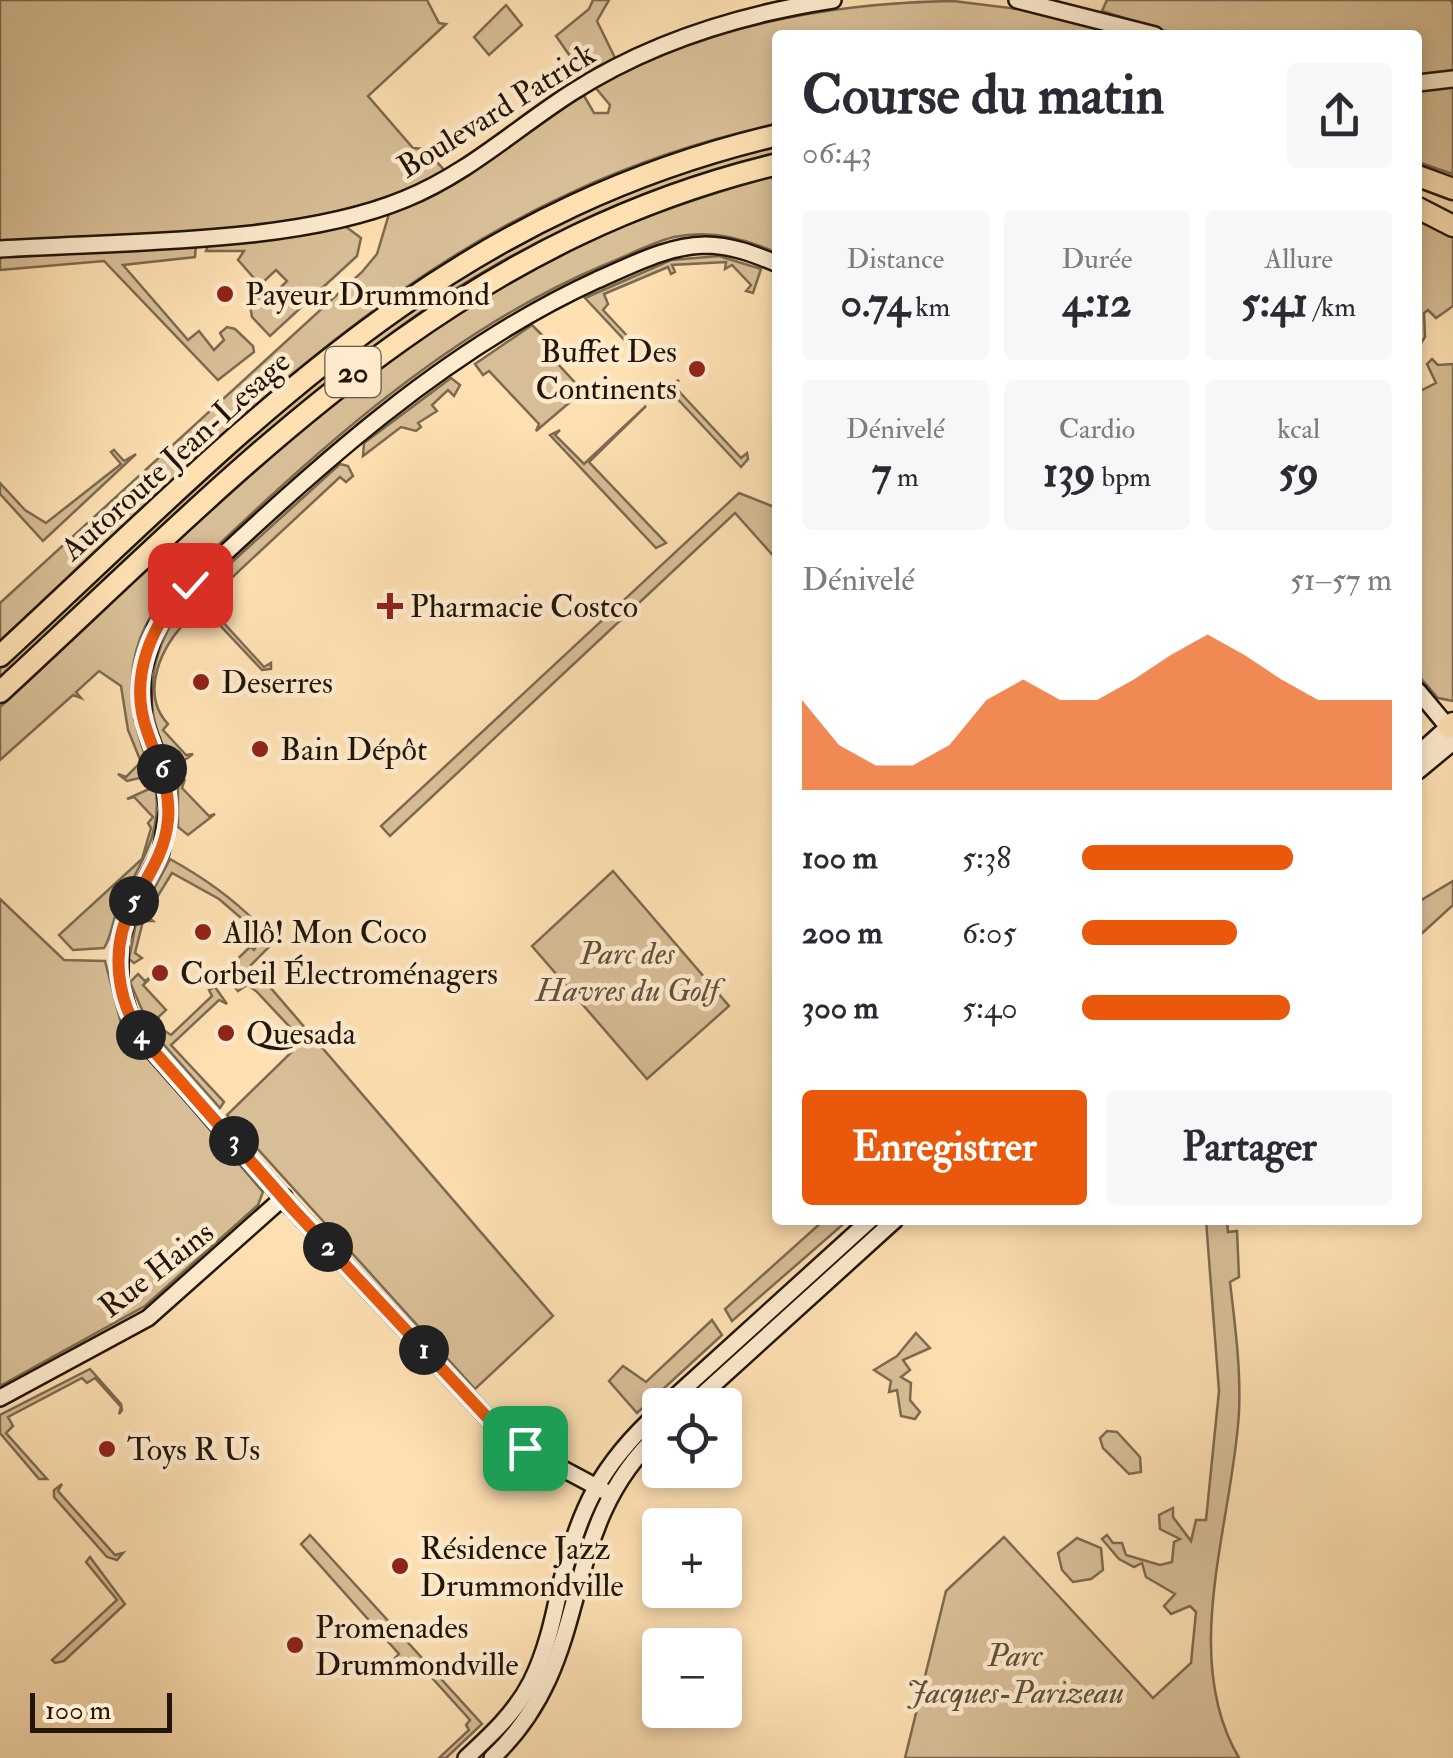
<!DOCTYPE html>
<html lang="fr">
<meta charset="utf-8">
<style>
body{margin:0;font-family:"IM FELL Double Pica",serif;background:#f7f7f7;color:#2b2b33;height:100vh;display:flex;flex-direction:column;font-size:38px;white-space:nowrap}
*{box-sizing:border-box;margin:0}
p{font-size:32px;color:#7c7c81}
.icon{flex:none;width:55px;height:55px;fill:none;stroke:currentColor;stroke-width:2;stroke-linecap:round;stroke-linejoin:round}
.map{position:relative;flex:1;overflow:hidden}
.drawer{position:absolute;left:772px;top:30px;width:650px;height:1195px;display:flex;flex-direction:column;background:#fff;border-radius:10px;box-shadow:0 5px 15px #0003}
.drawer>*{flex:none}
.tools{position:absolute;left:642px;top:1388px;display:grid;gap:20px}
.tools a{display:grid;place-items:center;width:100px;height:100px;border-radius:10px;background:#fff;box-shadow:0 5px 15px #0003;font-size:50px}
.scale{position:absolute;left:30px;bottom:25px;width:142px;box-sizing:border-box;padding-left:10px;border:5px solid #211609;border-top:0;font-size:28px;line-height:35px;white-space:nowrap;color:#211609;-webkit-text-stroke:8px #feebce;paint-order:stroke}
.pin{position:absolute;display:grid;place-items:center;width:85px;height:85px;color:#fff;margin:-42px;border-radius:20px;box-shadow:0 5px 15px #0006}
.km{position:absolute;width:50px;height:50px;margin:-25px;border-radius:50%;background:#222;color:#fff;font-size:28px;line-height:50px;text-align:center}
.round{display:grid;place-items:center;flex:none;width:105px;height:105px;border-radius:10px;background:#f7f7f7}
.summary{display:flex;align-items:center;justify-content:space-between;height:170px;padding:0 30px}
h1{font-size:55px;font-weight:800;line-height:75px}
.metrics{display:grid;grid-template-columns:repeat(3,1fr);gap:15px;height:170px;padding:10px 30px}
.metrics div{display:grid;align-content:center;border-radius:10px;background:#f7f7f7;text-align:center}
.metrics b{font-size:42px;font-weight:800}
.metrics small{font-size:28px;font-weight:400}
.metrics p{font-size:28px}
.chart{height:280px;padding:20px 30px}
.chart p{display:flex;justify-content:space-between}
.chart svg{width:100%;height:180px;margin-top:10px;fill:#ea580c;opacity:.7}
.button{display:flex;gap:20px;margin-top:auto;padding:20px 30px}
.button a{flex:1;height:115px;border-radius:10px;background:#ea580c;color:#fff;font-size:40px;font-weight:800;line-height:115px;text-align:center}
.button a+a{background:#f7f7f7;color:#2b2b33}
ul{padding:0 30px;list-style:none;font-size:32px}
li{display:grid;grid-template-columns:160px 120px 1fr;align-items:center;height:75px}
li i{height:25px;border-radius:12px;background:#ea580c}
.map>svg:first-child{display:block}
.green{fill:#d8be96;stroke:#7c6a50;stroke-width:2.5}
.lines{fill:none;stroke-linecap:round;stroke-linejoin:round}
.stream{stroke:#79664c;stroke-width:2.5}
.secondary-casing{stroke:#211609;stroke-width:20}
.highway-casing{stroke:#211609;stroke-width:25}
.secondary{stroke:#feebce;stroke-width:15}
.highway{stroke:#fee0b3;stroke-width:20}
.route-casing{stroke:#fff;stroke-width:20}
.route{stroke:#ea580c;stroke-width:12}
.poi-dot{fill:#8f2418;stroke:#feebce;stroke-width:4}
.labels{text-anchor:middle;stroke-width:9;stroke-linejoin:round;paint-order:stroke}
.shield{fill:#feebce;stroke:#635644;stroke-width:2.5}
.shield-label{font-size:30px;font-weight:bold;fill:#211609}
.street-label{font-size:32px;fill:#211609;stroke:#feebce}
.poi-label{font-size:32px;fill:#211609;stroke:#feebce;text-anchor:start}
.park-label{font-size:32px;font-style:italic;fill:#61513a;stroke:#feebce}
</style>
<div class="map">
<svg width="1453" height="1758" viewBox="0 0 1453 1758">
<rect width="100%" height="100%" fill="#fee0b3"/>
<filter id="stains"><feTurbulence type="fractalNoise" baseFrequency=".002" numOctaves="4"/><feColorMatrix values="0 0 0 0 .2 0 0 0 0 .09 0 0 0 0 .02 0 0 0 .5 -.17"/></filter>
<radialGradient id="worn" r=".72"><stop offset=".6" stop-color="#630" stop-opacity="0"/><stop offset="1" stop-color="#630" stop-opacity=".3"/></radialGradient>
<g class="green">
<path d="M0 0H427L439 23 446 24 368 96 413 148 425 149 445 171C325 239 137 232 0 241Z"/>
<path d="M593 0H609L597 21 616 60 581 72 556 36 589 9Z"/>
<path d="M1107 0H1453V70L1418 75V35H1178L1102 11Z"/>
<path d="M953 1 1051 13 1131 35H778L777 124C438 197 244 417 0 641V603L362 272 377 254 389 214 457 182 583 94 594 113H608L610 105 595 87C708 26 826 3 953 1Z"/>
<path d="M506 5 522 25 489 55 474 37Z"/>
<path d="M1453 87V174L1418 162V91Z"/>
<path d="M777 148V155C677 180 580 216 490 268 388 326 303 404 217 483 145 549 72 616 0 683V668L305 386 474 265 621 192 743 152Z"/>
<path d="M777 175V253C745 238 711 229 674 237 650 243 627 256 604 265 438 335 303 464 174 587 122 639 123 704 150 768L148 776 127 781 118 774 126 777 141 762 128 730 121 686 99 671 76 692 81 698 73 695 0 760V707C137 581 269 445 420 336 526 260 652 209 777 175Z"/>
<path d="M1418 221 1453 236V306L1436 318 1428 310 1424 313 1425 337 1418 348Z"/>
<path d="M345 226 361 238 357 256 270 336 252 317 250 305 258 297 265 303 287 281 276 270 260 285 238 260 244 251H206L209 243Z"/>
<path d="M196 244 195 257 123 265 188 340 199 331 214 350 224 340 220 333 227 327 235 329 253 346 254 352 218 380 104 261 0 270V256Z"/>
<path d="M719 256 761 269 753 293 746 291 751 285 732 265 725 269 726 262 672 265 675 272 671 274 668 267 604 294 608 304 603 310 632 341 639 337 631 347 585 298 671 260Z"/>
<path d="M532 325 553 346 547 352 581 389 589 386 536 431 539 424 489 371 483 375 475 364Z"/>
<path d="M1432 359 1438 365 1453 364V701L1438 698 1418 675V392L1436 383 1427 364Z"/>
<path d="M451 378 460 385 454 396 448 390 432 405 437 411 418 423 421 427 416 431 401 427 363 456 364 443Z"/>
<path d="M679 380 674 386 741 458 747 453 748 459 741 467 672 393 671 384Z"/>
<path d="M646 406 589 462 666 543 656 548 550 435 560 430 555 435 584 464Z"/>
<path d="M114 450 124 461 136 454 43 541 0 494V483L25 510 46 523 121 464 111 452Z"/>
<path d="M340 464 348 466 353 476 346 482 340 477 211 597 216 603 211 609 264 667 271 663V669L262 670 199 603 198 593Z"/>
<path d="M739 493 777 508V560L735 513 390 836 381 826Z"/>
<path d="M183 613 189 616H180L188 620C162 644 139 693 168 724L163 730 186 755 193 754 175 767C142 720 146 663 176 616Z"/>
<path d="M185 779 182 788 209 816 215 814 188 835 178 827V786Z"/>
<path d="M151 788 156 790C162 841 136 867 117 911 112 923 111 938 104 948L73 950 59 935 142 859 151 828 148 823 153 817 134 797 127 799Z"/>
<path d="M170 859C208 880 247 909 274 942L251 965 553 1316 475 1389 227 1115 303 1041 256 991 247 985 238 991 230 981 234 970 230 966 250 947 254 950 262 936 219 899 172 873 146 915 153 921H143L135 953 142 958 134 963 129 959 136 923Z"/>
<path d="M613 871 729 1006 647 1079 532 946Z"/>
<path d="M1453 881V905L1418 937V902Z"/>
<path d="M0 899 64 960 105 961 122 1027 263 1192 258 1205 145 1306 0 1386Z"/>
<path d="M156 973 143 985 166 1010 149 1026 130 982 138 974 145 981Z"/>
<path d="M215 987 227 1004 219 1000 171 1045 224 1102 220 1108 158 1038 165 1031 171 1035 212 996 209 990Z"/>
<path d="M824 1220H848L732 1321 725 1309Z"/>
<path d="M1206 1220H1227L1228 1232 1237 1231 1239 1277 1230 1282C1235 1325 1241 1369 1239 1412 1233 1522 1179 1656 1239 1758H905L946 1591 1004 1537 1153 1698 1191 1663 1196 1612 1190 1606 1171 1614 1164 1606 1175 1594 1146 1577 1142 1563 1134 1567 1119 1559 1102 1539 1107 1535 1113 1543H1122L1126 1555 1160 1565 1172 1562 1174 1542 1180 1539 1160 1529 1159 1515 1173 1508V1517L1191 1541 1196 1520H1206L1219 1391Z"/>
<path d="M712 1320 722 1335 637 1413 609 1381 623 1366 646 1382Z"/>
<path d="M916 1333 930 1348 903 1360 910 1370 901 1377 911 1383 910 1400 920 1412 915 1419 901 1416 897 1390 889 1392 891 1381 874 1370 897 1356Z"/>
<path d="M90 1369 121 1404 122 1410 119 1414 121 1407 95 1378 87 1383 82 1378 8 1417 13 1426 6 1433 47 1479H39L0 1433V1415Z"/>
<path d="M1107 1431 1117 1432 1140 1457 1141 1472 1129 1474 1103 1448 1100 1438Z"/>
<path d="M62 1484 58 1491 115 1555 123 1553 117 1560 107 1557 54 1497V1490Z"/>
<path d="M310 1535 482 1724 446 1758H439L469 1730 466 1725 470 1720 414 1658 394 1659 399 1654 301 1544Z"/>
<path d="M1077 1538 1101 1548 1103 1570 1091 1579 1073 1582 1062 1570 1058 1553Z"/>
<path d="M90 1557 125 1604 64 1661 55 1663 52 1660 117 1600 86 1562Z"/>
</g>
<g class="lines">
<path class="stream" d="M1451 0 1453 5"/>
<defs>
<g id="secondary">
<path d="M1017 0 1155 35"/>
<path d="M1418 83 1453 79"/>
<path d="M0 249C121 241 295 245 405 199 467 174 515 129 571 93 650 42 742 14 833 0"/>
<path d="M1418 691 1453 733"/>
<path d="M1418 754 1448 727"/>
<path d="M1418 771 1453 742"/>
<path d="M0 1398 148 1318 284 1197"/>
<path d="M666 1405 870 1220"/>
<path d="M691 1405 895 1220"/>
<path d="M610 1494 516 1444 498 1429 292 1208 151 1049 131 1020 120 983V942L130 909 161 852 168 809 162 769 143 718 142 673 156 627 181 594C309 475 437 353 597 280 632 265 666 246 705 245 731 245 754 254 778 264"/>
<path d="M466 1758C491 1735 515 1713 531 1682 546 1652 553 1620 560 1587 579 1510 600 1465 660 1411"/>
<path d="M492 1758C599 1658 553 1531 660 1433"/>
</g>
<g id="highway">
<path d="M1418 176 1453 189"/>
<path d="M1418 208 1453 226"/>
<path d="M0 656C246 429 437 215 778 135"/>
<path d="M0 692C241 470 446 243 778 164"/>
<path d="M1448 727 1453 723"/>
</g>
</defs>
<use href="#secondary" class="secondary-casing"/>
<use href="#highway" class="highway-casing"/>
<use href="#secondary" class="secondary"/>
<use href="#highway" class="highway"/>
</g>
<g class="lines">
<defs>
<path id="route" d="M190 585C151 622 128 678 147 731 157 761 171 787 168 820 165 853 148 875 133 904 109 948 116 1002 145 1041L292 1208 498 1429 525 1448"/>
</defs>
<use href="#route" class="route-casing"/>
<use href="#route" class="route"/>
</g>
<g class="poi-dot">
<circle cx="225" cy="294" r="10"/>
<circle cx="697" cy="369" r="10"/>
<path d="M385 591h10v10h10v10h-10v10h-10v-10h-10v-10h10z"/>
<circle cx="201" cy="682" r="10"/>
<circle cx="260" cy="749" r="10"/>
<circle cx="203" cy="932" r="10"/>
<circle cx="160" cy="973" r="10"/>
<circle cx="226" cy="1033" r="10"/>
<circle cx="107" cy="1449" r="10"/>
<circle cx="400" cy="1566" r="10"/>
<circle cx="295" cy="1645" r="10"/>
</g>
<g class="labels">
<rect class="shield" x="325.5" y="347" width="55" height="50" rx="8"/>
<g class="shield-label">
<text x="353" y="382">20</text>
</g>
<g class="street-label">
<text transform="translate(496 110) rotate(-32)" y="11">Boulevard Patrick</text>
<text transform="translate(175 455) rotate(-42)" y="11">Autoroute Jean-Lesage</text>
<text transform="translate(156 1269) rotate(-38)" y="11">Rue Hains</text>
</g>
<g class="poi-label">
<text x="245" y="305">Payeur Drummond</text>
<text x="677" y="362" text-anchor="end">Buffet Des<tspan x="677" dy="37">Continents</tspan></text>
<text x="410" y="617">Pharmacie Costco</text>
<text x="221" y="693">Deserres</text>
<text x="280" y="760">Bain Dépôt</text>
<text x="223" y="943">Allô! Mon Coco</text>
<text x="180" y="984">Corbeil Électroménagers</text>
<text x="246" y="1044">Quesada</text>
<text x="127" y="1460">Toys R Us</text>
<text x="420" y="1559">Résidence Jazz<tspan x="420" dy="37">Drummondville</tspan></text>
<text x="315" y="1638">Promenades<tspan x="315" dy="37">Drummondville</tspan></text>
</g>
<g class="park-label">
<text x="627" y="964">Parc des<tspan x="627" dy="37">Havres du Golf</tspan></text>
<text x="1015" y="1666">Parc<tspan x="1015" dy="37">Jacques-Parizeau</tspan></text>
</g>
</g>
<rect width="100%" height="100%" filter="url(#stains)"/>
<rect width="100%" height="100%" fill="url(#worn)"/>
</svg>
<div class="tools">
<a><svg class="icon" aria-label="locate" viewBox="0 0 24 24"><circle cx="12" cy="12" r="6"/><path d="M12 2v4M12 18v4M2 12h4M18 12h4"/></svg></a>
<a>+</a>
<a>−</a>
</div>
<div class="scale">100 m</div>
<div class="pin" style="left:525px;top:1448px;background:#1e9e55"><svg class="icon" aria-label="arrive" viewBox="0 0 24 24"><path d="M6 21V4h12l-3 4 3 4H6"/></svg></div>
<div class="pin" style="left:190px;top:585px;background:#d93025"><svg class="icon" aria-label="check" viewBox="0 0 24 24"><path d="M5 12l5 5 9-10"/></svg></div>
<b class="km" style="left:424px;top:1350px">1</b>
<b class="km" style="left:328px;top:1247px">2</b>
<b class="km" style="left:234px;top:1141px">3</b>
<b class="km" style="left:141px;top:1035px">4</b>
<b class="km" style="left:134px;top:901px">5</b>
<b class="km" style="left:162px;top:769px">6</b>
<section class="drawer">
<div class="summary"><div><h1>Course du matin</h1><p>06:43</p></div><a class="round"><svg class="icon" aria-label="share" viewBox="0 0 24 24"><path d="M12 15V3M7 8l5-5 5 5M5 13v7h14v-7"/></svg></a></div>
<div class="metrics">
<div><p>Distance</p><b>0.74<small> km</small></b></div>
<div><p>Durée</p><b>4:12</b></div>
<div><p>Allure</p><b>5:41<small> /km</small></b></div>
</div>
<div class="metrics">
<div><p>Dénivelé</p><b>7<small> m</small></b></div>
<div><p>Cardio</p><b>139<small> bpm</small></b></div>
<div><p>kcal</p><b>59</b></div>
</div>
<div class="chart"><p><span>Dénivelé</span>51–57 m</p>
<svg viewBox="0 0 160 44" preserveAspectRatio="none"><path d="M0 44V22L10 33L20 38L30 38L40 33L50 22L60 17L70 22L80 22L90 17L100 11L110 6L120 11L130 17L140 22L150 22L160 22V44z"/></svg>
</div>
<ul>
<li><b>100 m</b>5:38<i style="width:68%"></i></li>
<li><b>200 m</b>6:05<i style="width:50%"></i></li>
<li><b>300 m</b>5:40<i style="width:67%"></i></li>
</ul>
<div class="button"><a>Enregistrer</a><a>Partager</a></div>
</section>
</div>
